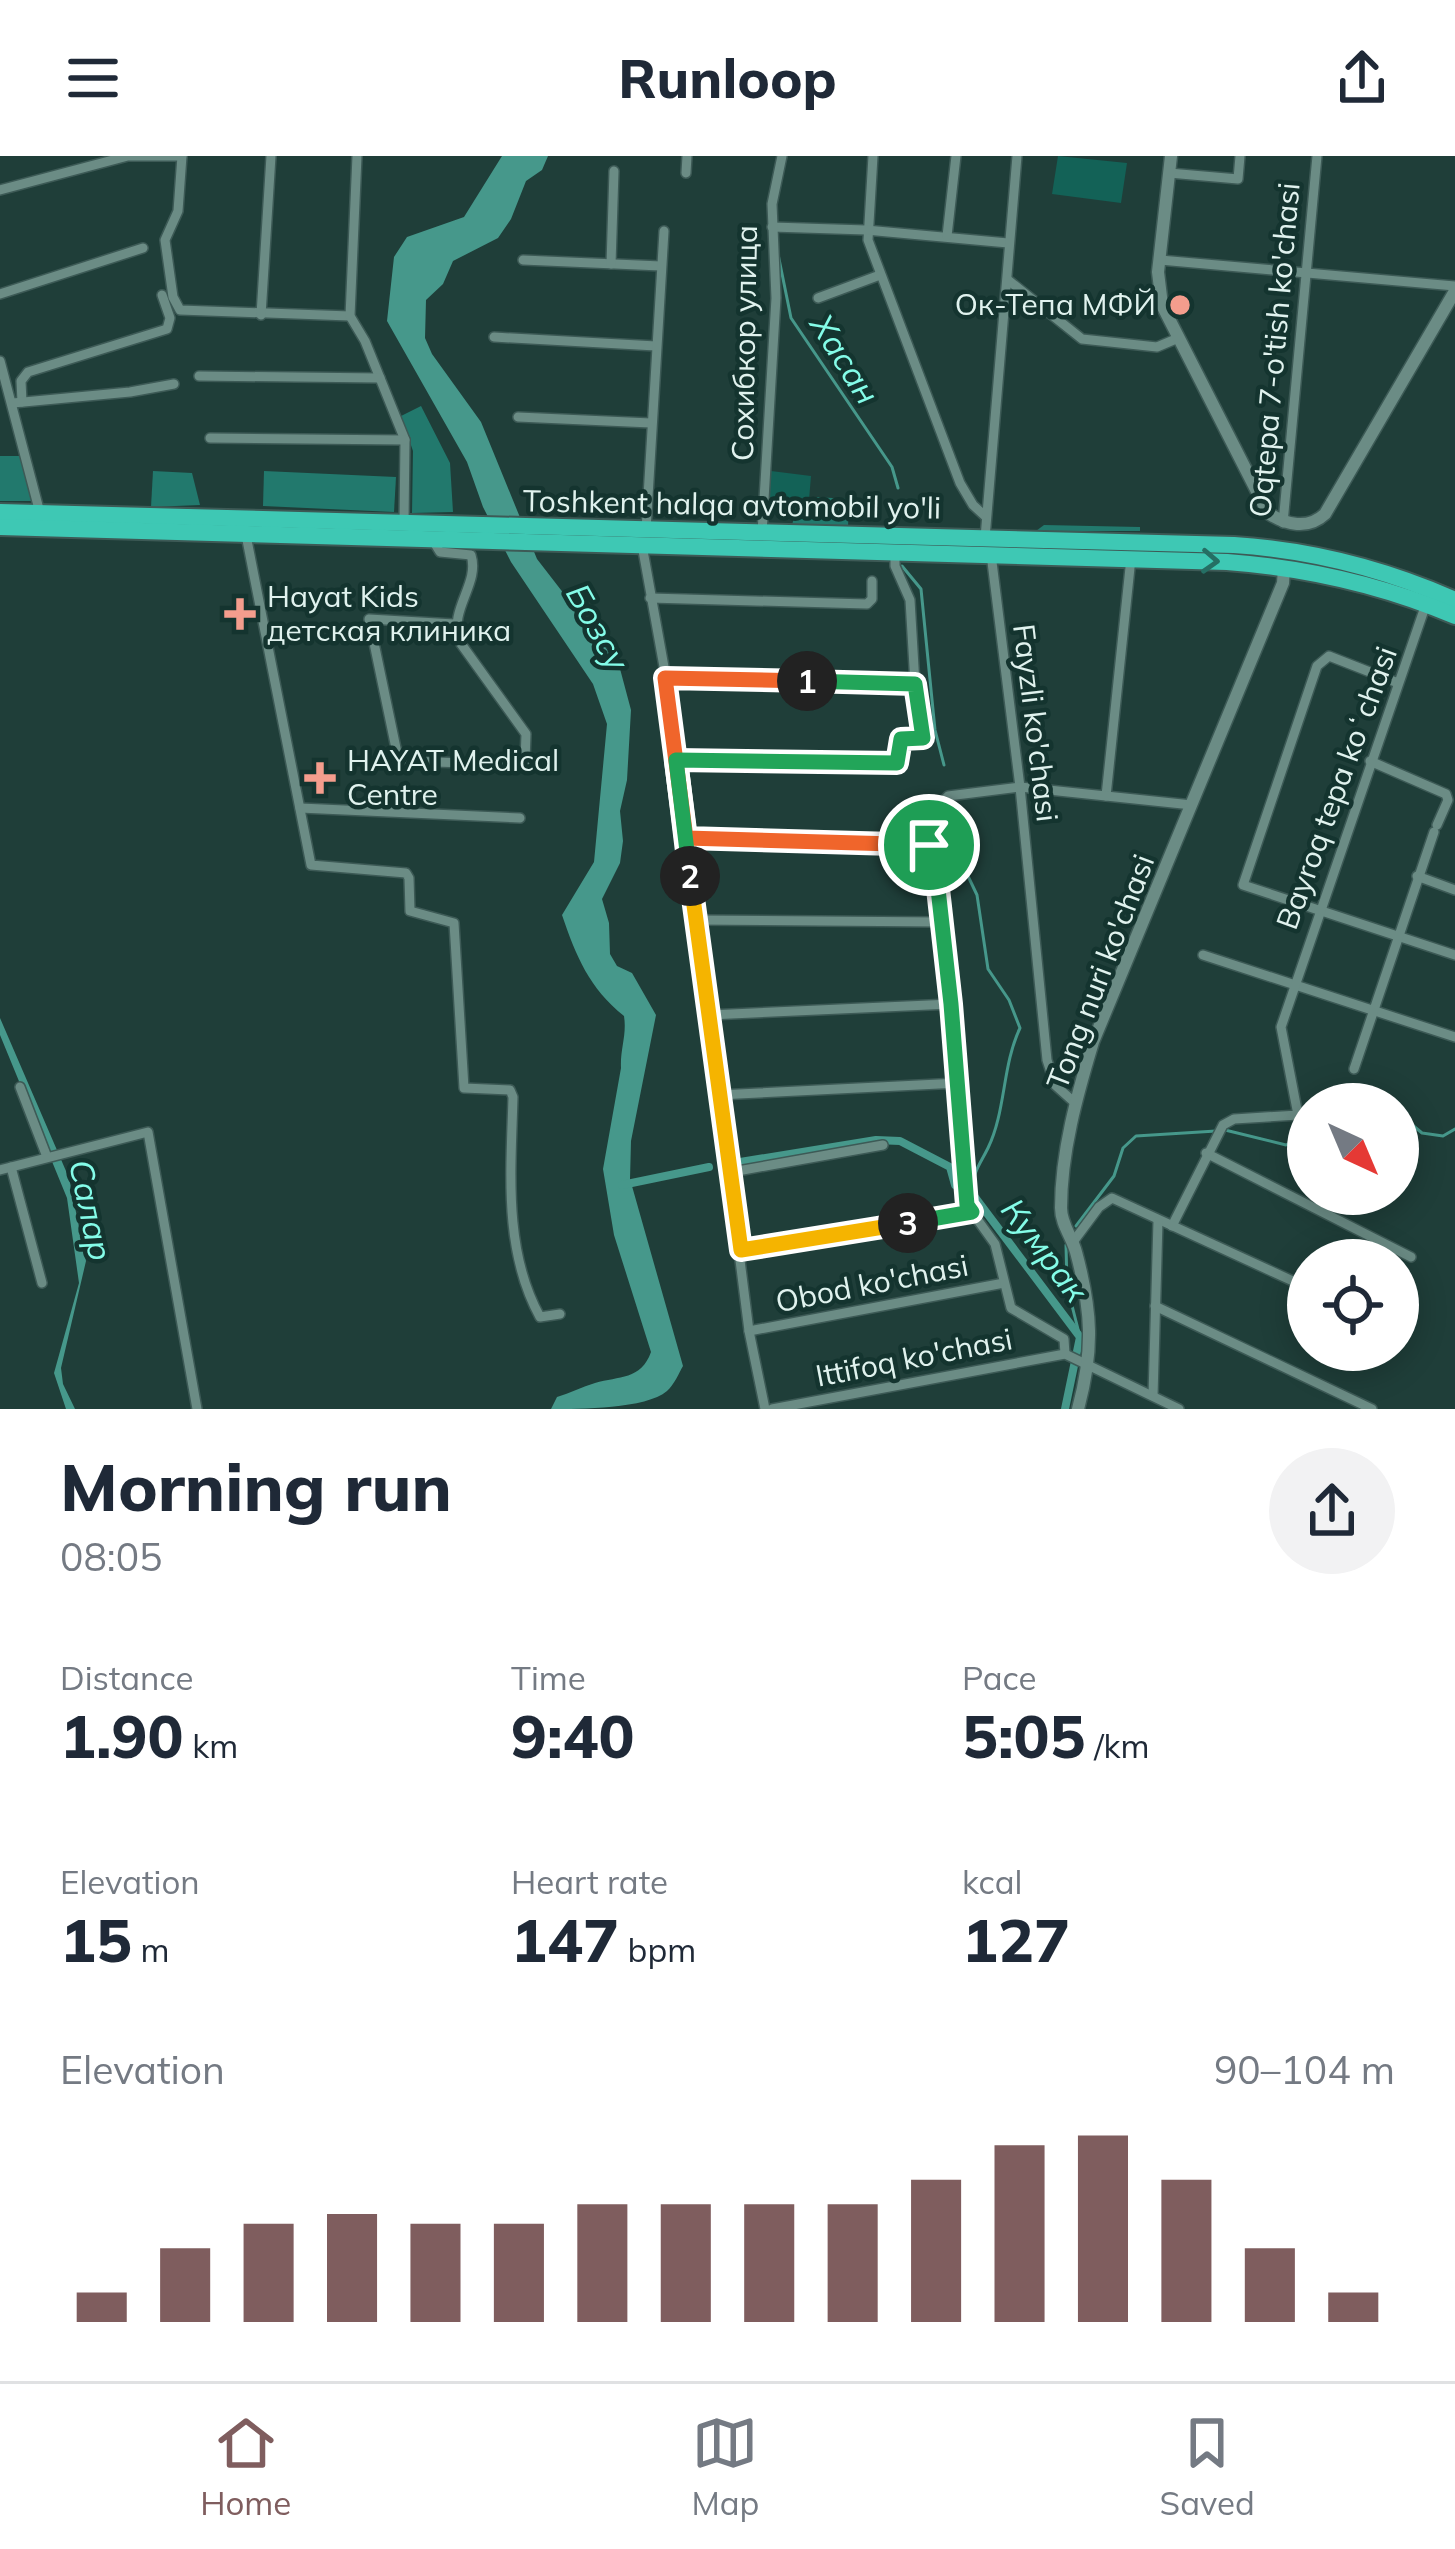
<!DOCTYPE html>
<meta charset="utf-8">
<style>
body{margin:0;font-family:Mulish,sans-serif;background:#f2f2f3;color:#1f2937;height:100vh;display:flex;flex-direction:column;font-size:45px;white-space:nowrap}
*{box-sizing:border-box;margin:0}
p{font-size:39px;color:#747a83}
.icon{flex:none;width:66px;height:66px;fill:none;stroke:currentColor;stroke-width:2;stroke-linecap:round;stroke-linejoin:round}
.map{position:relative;height:1253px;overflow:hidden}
.drawer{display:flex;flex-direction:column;background:#fff;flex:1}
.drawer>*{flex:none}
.needle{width:78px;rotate:136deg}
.controls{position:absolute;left:1287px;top:927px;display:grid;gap:24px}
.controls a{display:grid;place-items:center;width:132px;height:132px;border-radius:50%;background:#fff;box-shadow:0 6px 30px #0003;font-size:60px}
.pin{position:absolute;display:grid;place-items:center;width:102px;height:102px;color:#fff;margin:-51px;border:6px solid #fff;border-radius:50%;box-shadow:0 3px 12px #0007}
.km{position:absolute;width:60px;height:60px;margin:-30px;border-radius:50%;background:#222;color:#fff;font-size:33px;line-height:60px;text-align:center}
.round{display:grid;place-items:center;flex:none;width:126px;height:126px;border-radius:63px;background:#f2f2f3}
.head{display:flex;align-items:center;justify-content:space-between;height:204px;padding:0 60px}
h1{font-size:66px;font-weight:800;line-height:90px}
.figures{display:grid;grid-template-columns:repeat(3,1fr);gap:18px;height:204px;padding:12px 60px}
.figures div{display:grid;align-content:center}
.figures b{font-size:60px;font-weight:800}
.figures small{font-size:33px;font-weight:400}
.figures p{font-size:33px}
.chart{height:336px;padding:24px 60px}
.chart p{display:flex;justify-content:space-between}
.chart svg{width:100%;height:216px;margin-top:12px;stroke:#7f5d5e;stroke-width:6}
header{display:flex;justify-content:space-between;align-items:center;height:156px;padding:0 60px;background:#fff;font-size:54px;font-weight:800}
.dock{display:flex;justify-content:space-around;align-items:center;height:168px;border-top:3px solid #e0e1e3;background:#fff;font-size:33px;color:#747a83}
.dock a{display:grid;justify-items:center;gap:6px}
.dock .on{color:#7f5d5e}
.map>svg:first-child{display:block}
.green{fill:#136257}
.forest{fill:#22796d}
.water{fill:#46988b}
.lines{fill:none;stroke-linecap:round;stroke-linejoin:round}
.stream{stroke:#46988b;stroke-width:3}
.canal{stroke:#46988b;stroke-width:8}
.street-casing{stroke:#3d5a56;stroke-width:12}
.secondary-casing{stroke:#3d5a56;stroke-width:15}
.highway-casing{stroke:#3d5a56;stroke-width:20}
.street{stroke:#6b8c85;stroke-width:9}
.secondary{stroke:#6b8c85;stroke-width:12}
.highway{stroke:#3ec8b4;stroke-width:16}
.oneway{stroke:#256f64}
.split-1-casing{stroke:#fff;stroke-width:24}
.split-2-casing{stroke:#fff;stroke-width:24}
.split-3-casing{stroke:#fff;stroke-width:24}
.split-4-casing{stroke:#fff;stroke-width:24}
.split-1{stroke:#f0652b;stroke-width:15}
.split-2{stroke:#22a559;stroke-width:15}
.split-3{stroke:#f5b400;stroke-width:15}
.split-4{stroke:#22a559;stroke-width:15}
.poi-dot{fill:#f49d8d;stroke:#14342f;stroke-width:4.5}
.labels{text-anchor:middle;stroke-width:9;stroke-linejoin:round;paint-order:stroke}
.poi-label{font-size:30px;fill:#e0f2ee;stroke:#14342f;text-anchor:start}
.street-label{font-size:30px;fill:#e0f2ee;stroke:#14342f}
.water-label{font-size:33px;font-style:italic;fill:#84fce8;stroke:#14342f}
</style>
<header><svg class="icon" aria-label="menu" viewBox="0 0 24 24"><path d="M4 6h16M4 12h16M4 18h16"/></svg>Runloop<svg class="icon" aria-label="share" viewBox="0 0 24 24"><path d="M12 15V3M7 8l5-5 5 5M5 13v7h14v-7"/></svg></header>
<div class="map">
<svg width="1455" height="1253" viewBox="0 0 1455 1253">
<rect width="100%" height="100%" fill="#1f3e39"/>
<g class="green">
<path d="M1058 0 1127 7 1121 47 1052 38Z"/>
<path d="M771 315 811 320 808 356 767 358Z"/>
</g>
<g class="forest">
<path d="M421 250 450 307 453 356 412 357 413 295 401 260Z"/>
<path d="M0 300H22L32 345H0Z"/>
<path d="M153 315 192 317 200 349 151 351Z"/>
<path d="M264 315 396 321 394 356 263 350Z"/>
<path d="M816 341 849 343 848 372 792 369 795 358H810Z"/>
<path d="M1044 369 1140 371V375H1036Z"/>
</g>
<g class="water">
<path d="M502 0H548L542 14 526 25 511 63 498 82 453 105 443 128 426 144 425 182 432 198 481 266 537 403 619 509 631 554 627 624 620 655 623 685 620 707 602 743 609 767 610 798 617 810 632 817 656 859 631 985 630 1023 683 1210C679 1217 674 1229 667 1235 646 1253 580 1253 551 1253L557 1241C570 1237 582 1231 595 1227 619 1220 641 1224 651 1196L614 1079 603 1013 621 912C620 893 627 879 624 860 589 832 576 800 562 759L594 706 607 568 593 528 511 406 483 351 467 306 387 165 394 101 407 81 464 61Z"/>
<path d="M0 862 69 1022 86 1105 61 1212 63 1228 75 1253H66L54 1217 79 1127 67 1042 0 879Z"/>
</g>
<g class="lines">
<g class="stream">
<path d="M778 98 791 162 892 311 898 332"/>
<path d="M902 410 921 433 935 574 944 609"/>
<path d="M947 646 951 668 962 681 967 718 977 739 988 813 1009 844 1020 872C1002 910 1006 955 988 992 978 1012 975 1012 971 1036"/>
<path d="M1398 963 1404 962 1422 977 1443 980 1455 973"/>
<path d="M1225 974 1286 989 1308 978"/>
<path d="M1076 1070 1114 1020 1123 992 1136 980 1216 975"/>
<path d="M1066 1089 1067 1130 1080 1181"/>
</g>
<g class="canal">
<path d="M734 1007 876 984 900 985 950 1011 955 1029"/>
<path d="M622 1029 709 1011"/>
<path d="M971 1036 1080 1181 1065 1253"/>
</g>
<defs>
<g id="street">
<path d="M182 0 178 55 165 84 173 141 180 154 350 160"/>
<path d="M357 0 350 160 365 185 405 284 404 366"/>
<path d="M873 0 868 84 960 327 973 349 985 360"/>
<path d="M686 17 687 0"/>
<path d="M1169 17 1238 23 1240 0"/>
<path d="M0 34 128 0H182"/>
<path d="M772 71 866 74 1008 87"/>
<path d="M947 80 956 0"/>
<path d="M523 104 661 110"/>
<path d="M1160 104 1455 130"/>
<path d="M611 108 614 15"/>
<path d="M1008 124 1082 183 1157 191 1176 183"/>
<path d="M0 138 143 92"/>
<path d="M818 142 880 119"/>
<path d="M261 159 271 0"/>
<path d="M494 181 656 190"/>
<path d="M0 205 40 357"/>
<path d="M199 220 380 222"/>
<path d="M22 246 21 225 28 216 167 173 170 162 162 139"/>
<path d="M13 247 130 236 174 228"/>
<path d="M518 261 651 267"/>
<path d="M210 282 405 284"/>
<path d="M1283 367 1317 0"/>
<path d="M245 374 311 709 406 717 409 722 410 755 454 767 464 932 510 934 513 941C511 1014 503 1094 540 1161L560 1158"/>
<path d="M646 374 664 75"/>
<path d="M762 377 776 142 772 48 782 0"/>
<path d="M985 382 1017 0"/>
<path d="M432 383 440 396 471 399C480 428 449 452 459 485L526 578 525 605 521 609 405 605 397 597 369 463 454 468"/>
<path d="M642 389 666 522 749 1175 765 1253"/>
<path d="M991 398 1020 631 1047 904 1055 929 1074 946"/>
<path d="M650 442 867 448 872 443V425"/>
<path d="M666 522 915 528"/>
<path d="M1398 527 1329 500 1317 510 1243 729 1455 799"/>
<path d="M676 604 897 607 901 583 923 582 915 528 910 444 895 410V398"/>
<path d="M1370 605 1446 638 1448 644 1437 669"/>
<path d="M1106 640 1131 402"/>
<path d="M300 652 520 662"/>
<path d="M686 682 929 689"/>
<path d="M1417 720 1455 734"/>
<path d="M695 764 940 766"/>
<path d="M1203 799 1455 881"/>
<path d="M709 859 951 848"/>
<path d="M1354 913 1434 676"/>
<path d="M20 931 47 1001"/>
<path d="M718 939 959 927"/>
<path d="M1206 997 1411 1101"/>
<path d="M11 1011 42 1127"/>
<path d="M0 1014 148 976 197 1253"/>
<path d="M732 1016 883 989"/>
<path d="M1172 1070 1223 969 1234 963 1298 959 1281 871 1426 448"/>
<path d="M1073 1086 1099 1051 1112 1042 1308 1132"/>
<path d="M741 1094 972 1056"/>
<path d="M1155 1150 1372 1253"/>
<path d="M749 1175 1004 1127"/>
<path d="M1065 1198 1064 1183 1011 1152 995 1088 967 1049 951 848 937 724 929 689 932 658 948 640 1020 631 1192 649"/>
<path d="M1153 1240 1158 1065"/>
<path d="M772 1253 1065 1198 1179 1253"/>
</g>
<g id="secondary">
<path d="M1171 0 1158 116 1162 149 1268 357C1286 369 1308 374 1325 358L1455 135"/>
<path d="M1078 1253C1094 1194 1092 1155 1076 1096 1072 1081 1061 1068 1061 1052 1061 996 1077 939 1093 886L1283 427 1284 412"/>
</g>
<g id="highway">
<path d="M0 356 1234 389C1310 394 1385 413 1455 444"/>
<path d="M0 371 1227 406C1306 412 1382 429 1455 460"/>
</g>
</defs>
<use href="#street" class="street-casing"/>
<use href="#secondary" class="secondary-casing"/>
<use href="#highway" class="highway-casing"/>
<use href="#street" class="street"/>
<use href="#secondary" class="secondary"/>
<use href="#highway" class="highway"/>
</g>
<defs><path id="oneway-chevron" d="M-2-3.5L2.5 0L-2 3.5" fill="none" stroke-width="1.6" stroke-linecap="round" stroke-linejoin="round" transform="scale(3)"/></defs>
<use class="oneway" href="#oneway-chevron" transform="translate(1210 405) rotate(3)"/>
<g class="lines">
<defs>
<path id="split-1" d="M807 525 665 522 686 682 929 689"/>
<path id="split-2" d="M690 720 676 604 897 607 901 583 923 582 915 528 807 525"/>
<path id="split-3" d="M690 720 741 1094 908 1067"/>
<path id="split-4" d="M908 1067 972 1056 967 1049 951 848 937 724 929 689"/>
</defs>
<use href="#split-1" class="split-1-casing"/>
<use href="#split-2" class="split-2-casing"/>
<use href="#split-3" class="split-3-casing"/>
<use href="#split-4" class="split-4-casing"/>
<use href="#split-1" class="split-1"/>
<use href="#split-2" class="split-2"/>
<use href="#split-3" class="split-3"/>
<use href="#split-4" class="split-4"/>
</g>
<g class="poi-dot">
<circle cx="1180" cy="149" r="12"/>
<path d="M234 440h12v12h12v12h-12v12h-12v-12h-12v-12h12z"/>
<path d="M314 604h12v12h12v12h-12v12h-12v-12h-12v-12h12z"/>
</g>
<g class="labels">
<g class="poi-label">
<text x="1156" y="159" text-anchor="end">Ок-Тепа МФЙ</text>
<text x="267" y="451">Hayat Kids<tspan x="267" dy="34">детская клиника</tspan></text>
<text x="347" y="615">HAYAT Medical<tspan x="347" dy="34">Centre</tspan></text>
</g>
<g class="street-label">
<text transform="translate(745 187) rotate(-89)" y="10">Сохибкор улица</text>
<text transform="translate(1275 194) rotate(-85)" y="10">Oqtepa 7-o'tish ko'chasi</text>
<text transform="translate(732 349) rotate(1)" y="10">Toshkent halqa avtomobil yo'li</text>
<text transform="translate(1035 567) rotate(83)" y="10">Fayzli ko'chasi</text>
<text transform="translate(1337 632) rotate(-70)" y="10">Bayroq tepa koʻchasi</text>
<text transform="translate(1101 816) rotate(-69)" y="10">Tong nuri ko'chasi</text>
<text transform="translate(872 1128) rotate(-11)" y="10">Obod ko'chasi</text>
<text transform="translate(914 1202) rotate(-11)" y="10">Ittifoq ko'chasi</text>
</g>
<g class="water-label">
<text transform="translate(845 203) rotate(58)" y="12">Хасан</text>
<text transform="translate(598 471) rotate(61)" y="12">Бозсу</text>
<text transform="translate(91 1054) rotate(78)" y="12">Салар</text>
<text transform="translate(1045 1094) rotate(53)" y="12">Кумрак</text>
</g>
</g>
</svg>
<div class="controls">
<a><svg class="needle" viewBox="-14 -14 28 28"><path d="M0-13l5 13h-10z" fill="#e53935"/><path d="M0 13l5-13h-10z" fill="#747a83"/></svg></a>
<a><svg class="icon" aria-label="locate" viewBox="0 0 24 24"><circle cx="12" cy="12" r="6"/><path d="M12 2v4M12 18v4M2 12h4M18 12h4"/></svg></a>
</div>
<div class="pin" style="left:929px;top:689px;background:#1e9e55"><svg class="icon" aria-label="arrive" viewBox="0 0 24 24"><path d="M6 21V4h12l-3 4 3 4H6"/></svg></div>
<b class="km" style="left:807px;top:525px">1</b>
<b class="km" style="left:690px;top:720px">2</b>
<b class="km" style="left:908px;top:1067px">3</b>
</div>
<section class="drawer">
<div class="head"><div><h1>Morning run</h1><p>08:05</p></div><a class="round"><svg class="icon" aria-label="share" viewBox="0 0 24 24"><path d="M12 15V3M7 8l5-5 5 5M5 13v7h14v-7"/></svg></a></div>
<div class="figures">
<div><p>Distance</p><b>1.90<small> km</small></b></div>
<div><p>Time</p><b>9:40</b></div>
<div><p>Pace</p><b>5:05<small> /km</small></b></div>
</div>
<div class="figures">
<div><p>Elevation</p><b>15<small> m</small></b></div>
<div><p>Heart rate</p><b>147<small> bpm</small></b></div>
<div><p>kcal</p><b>127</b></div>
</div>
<div class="chart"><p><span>Elevation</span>90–104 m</p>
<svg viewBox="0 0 160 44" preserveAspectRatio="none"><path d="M5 44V38M15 44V29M25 44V24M35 44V22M45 44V24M55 44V24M65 44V20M75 44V20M85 44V20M95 44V20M105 44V15M115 44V8M125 44V6M135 44V15M145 44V29M155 44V38"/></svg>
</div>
</section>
<nav class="dock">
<a class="on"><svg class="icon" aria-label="home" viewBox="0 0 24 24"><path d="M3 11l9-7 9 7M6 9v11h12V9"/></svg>Home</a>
<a><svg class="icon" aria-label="map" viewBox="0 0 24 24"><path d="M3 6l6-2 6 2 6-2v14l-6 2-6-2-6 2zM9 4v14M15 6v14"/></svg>Map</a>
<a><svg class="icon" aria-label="saved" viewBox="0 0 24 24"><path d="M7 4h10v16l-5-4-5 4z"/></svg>Saved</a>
</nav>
